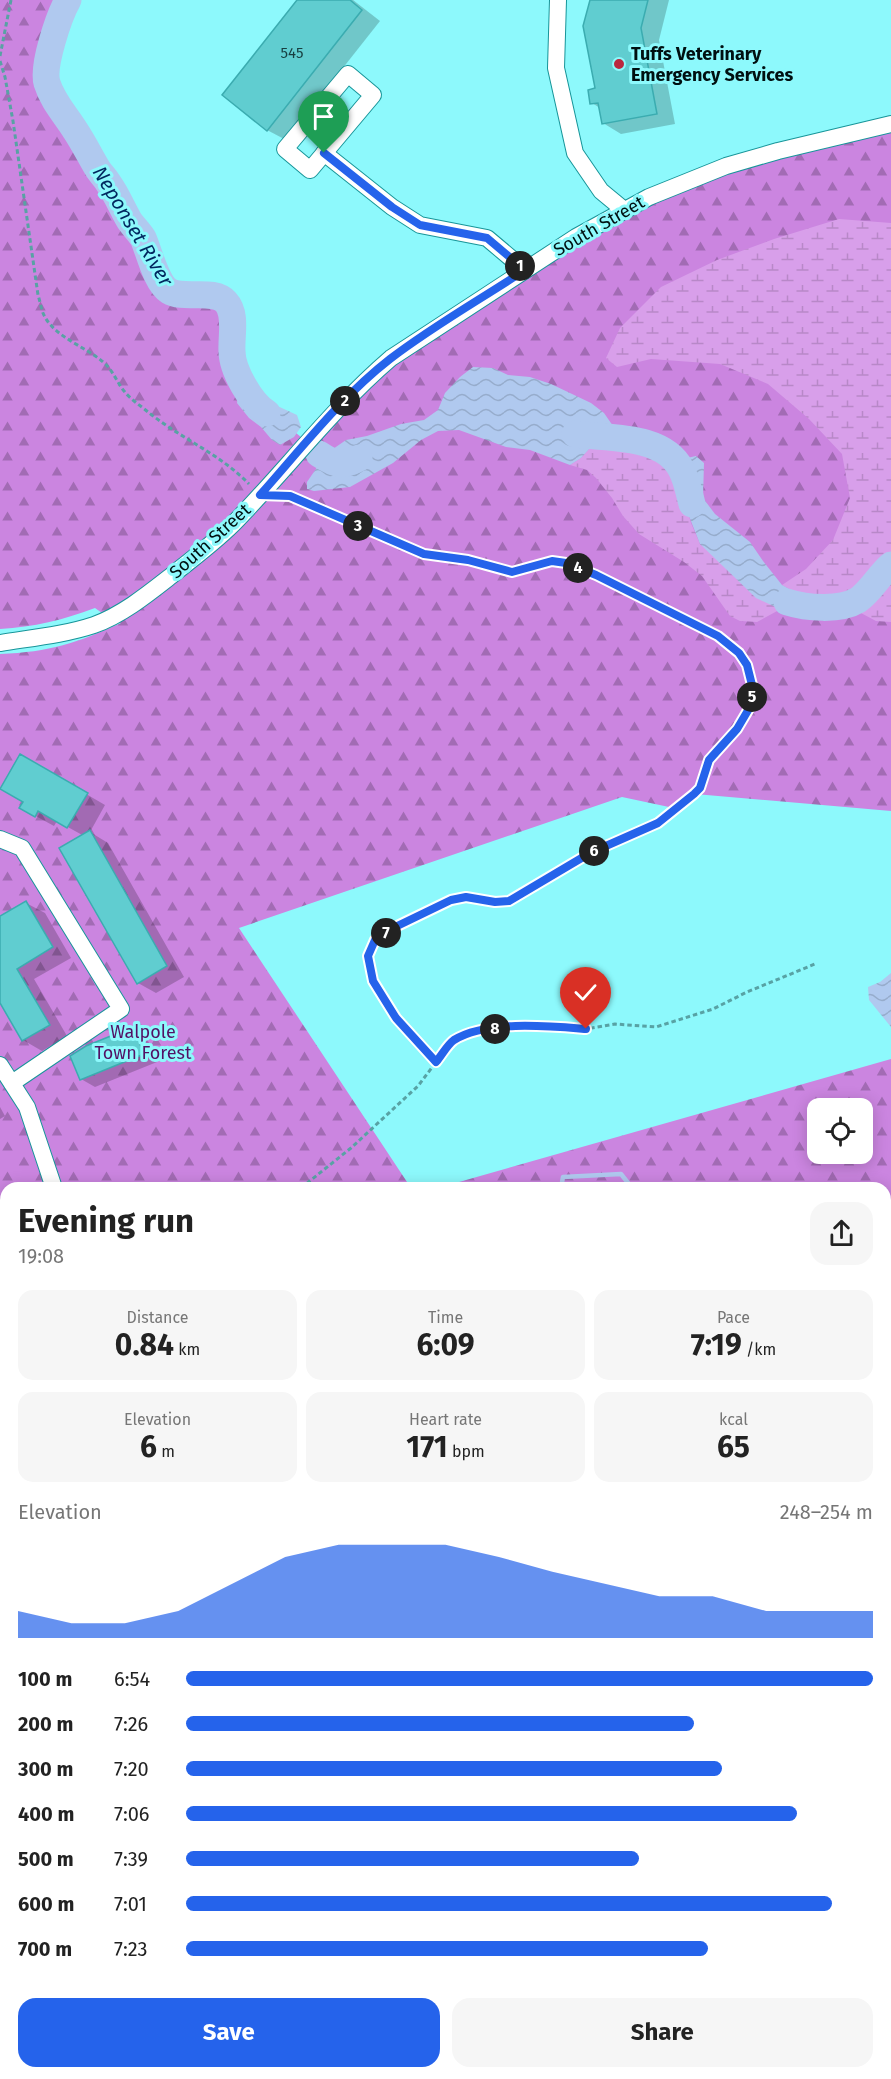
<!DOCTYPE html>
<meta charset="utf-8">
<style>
body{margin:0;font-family:"Fira Sans",sans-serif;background:#f6f6f6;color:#222;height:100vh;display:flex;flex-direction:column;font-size:22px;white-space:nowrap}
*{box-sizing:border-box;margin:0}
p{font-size:20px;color:#767676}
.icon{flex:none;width:33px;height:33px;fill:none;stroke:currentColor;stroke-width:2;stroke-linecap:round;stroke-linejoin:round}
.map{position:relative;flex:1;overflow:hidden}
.sheet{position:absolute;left:0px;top:1182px;width:891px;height:897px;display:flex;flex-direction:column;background:#fff;border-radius:18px 18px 0 0;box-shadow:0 3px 15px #0003}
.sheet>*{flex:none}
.buttons{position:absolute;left:807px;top:1098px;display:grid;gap:12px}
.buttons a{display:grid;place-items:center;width:66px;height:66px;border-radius:12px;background:#fff;box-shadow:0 3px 15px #0003;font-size:30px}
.pin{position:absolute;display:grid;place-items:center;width:51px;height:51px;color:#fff;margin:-62px -26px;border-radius:50% 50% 50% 0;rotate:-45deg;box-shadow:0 0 6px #0007}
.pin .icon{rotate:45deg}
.km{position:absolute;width:30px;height:30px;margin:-15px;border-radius:50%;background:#222;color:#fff;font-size:16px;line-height:30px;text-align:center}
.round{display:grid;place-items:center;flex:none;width:63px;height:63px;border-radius:18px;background:#f6f6f6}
.head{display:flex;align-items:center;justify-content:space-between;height:102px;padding:0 18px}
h1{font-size:33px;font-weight:700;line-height:45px}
.figures{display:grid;grid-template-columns:repeat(3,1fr);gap:9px;height:102px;padding:6px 18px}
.figures div{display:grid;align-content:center;border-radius:15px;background:#f6f6f6;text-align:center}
.figures b{font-size:30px;font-weight:700}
.figures small{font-size:16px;font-weight:400}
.figures p{font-size:16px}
.chart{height:168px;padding:12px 18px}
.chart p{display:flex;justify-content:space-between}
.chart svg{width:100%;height:108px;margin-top:6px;fill:#2563eb;opacity:.7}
.button{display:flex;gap:12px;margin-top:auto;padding:12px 18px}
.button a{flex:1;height:69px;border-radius:18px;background:#2563eb;color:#fff;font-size:24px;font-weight:700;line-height:69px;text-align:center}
.button a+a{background:#f6f6f6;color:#222}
ul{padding:0 18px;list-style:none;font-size:20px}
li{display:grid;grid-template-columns:96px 72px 1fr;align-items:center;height:45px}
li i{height:15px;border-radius:8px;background:#2563eb}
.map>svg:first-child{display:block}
.forest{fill:url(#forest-firs);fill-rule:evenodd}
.wetland{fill:url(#wetland-marsh)}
.water{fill:url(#water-waves)}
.shadow{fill:#0003}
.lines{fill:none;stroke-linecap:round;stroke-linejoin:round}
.stream{stroke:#b0c9ef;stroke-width:4.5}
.river{stroke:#b0c9ef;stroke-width:27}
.building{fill:#60cdd0;stroke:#3bacb0;stroke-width:1.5}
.minor-casing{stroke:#179599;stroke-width:18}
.major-casing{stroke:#179599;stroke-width:22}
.path{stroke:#58a2a4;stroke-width:3;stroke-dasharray:4.5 3;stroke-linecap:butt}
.minor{stroke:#fff;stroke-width:16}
.major{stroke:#fff;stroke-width:21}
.route-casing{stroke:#fff;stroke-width:12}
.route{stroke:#2563eb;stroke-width:8}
.poi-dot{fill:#ba283f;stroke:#8df9fc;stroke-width:2}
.labels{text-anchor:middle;stroke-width:6;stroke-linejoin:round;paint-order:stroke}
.number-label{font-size:15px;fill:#183f41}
.poi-label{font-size:18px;font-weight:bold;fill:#001011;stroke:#8df9fc;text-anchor:start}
.street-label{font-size:18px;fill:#001011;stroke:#8df9fc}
.park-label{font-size:18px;fill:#531164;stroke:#8df9fc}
.water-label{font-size:20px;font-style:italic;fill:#00275e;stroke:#8df9fc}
</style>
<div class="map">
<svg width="891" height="2079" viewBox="0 0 891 2079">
<defs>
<pattern id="forest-firs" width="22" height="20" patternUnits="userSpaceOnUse" patternTransform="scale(1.5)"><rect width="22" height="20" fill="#cb85e0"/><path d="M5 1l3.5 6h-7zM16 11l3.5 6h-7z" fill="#a26bb4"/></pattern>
<pattern id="wetland-marsh" width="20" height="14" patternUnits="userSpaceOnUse" patternTransform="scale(1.5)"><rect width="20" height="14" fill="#d89fea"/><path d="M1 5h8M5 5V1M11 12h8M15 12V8" fill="none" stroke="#b888c8"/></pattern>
<pattern id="water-waves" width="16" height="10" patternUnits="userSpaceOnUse" patternTransform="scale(1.5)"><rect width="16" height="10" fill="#b0c9ef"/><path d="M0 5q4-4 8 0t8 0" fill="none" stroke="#96accc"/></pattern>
</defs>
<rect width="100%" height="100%" fill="#8df9fc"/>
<g class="forest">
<path d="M0 0H68L49 56 46 81 53 97 60 110 74 127 97 168 110 185 131 223 142 238 160 279 167 290 181 295 202 294 218 297 226 301 231 313V354L246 392 307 442 369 377 649 197 891 124V811L695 794 669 807 622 797 239 928 411 1188H6V1843L0 1832V654C50 652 77 643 121 623L109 618 95 608C63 620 34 627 0 629Z"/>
<path d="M891 1059V2079H477L474 2073H885V1188H438ZM818 1108H862V1154H818Z"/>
</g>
<g class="wetland">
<path d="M839 219 891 223V622L876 621 844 604 824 608 782 585 806 569 833 540 850 498 842 454 809 419 768 384 720 364 651 359 617 367 606 358 620 328 661 287 717 260 774 239Z"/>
<path d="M607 445 656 453 667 460 677 475 691 523 700 544 768 593 779 610 757 622 740 621 730 616 702 576 684 562 639 534 623 516 612 498 596 478 587 470 570 465 581 458 591 447Z"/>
</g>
<g class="water">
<path d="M473 367 493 368 508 375 530 377 551 384 591 403 604 413 613 426 611 439 607 445 591 447 581 458 570 465 530 450 506 447 459 430 438 431 421 440 393 463 350 487 314 491 307 489V482L320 463 333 449 346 440 367 436 401 424 424 420 438 410 445 393 460 377Z"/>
<path d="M250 381 260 389 271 403 297 415 301 427 294 437 280 445 272 440 261 427 249 418 237 403 239 391Z"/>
<path d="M696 456 704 463 703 498 715 514 750 542 763 561 782 585 824 608 812 616 797 617 756 598 700 544 681 496V469L687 458Z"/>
<path d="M891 973V1027L869 1000 868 987 880 982Z"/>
<path d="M891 1253V1312L885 1311V1255Z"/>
</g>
<g class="shadow">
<path d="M299 0H353L380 21 286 140 267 130Z"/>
<path d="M591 0H669L659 40 675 124 621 134 603 123 600 108 592 103 596 90Z"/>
<path d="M21 756 105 805 90 832 108 843 184 977 156 993 138 983 84 836 57 821 54 826 21 808 25 801Z"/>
<path d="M26 903 45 913 71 958 34 979 67 1036 42 1051 23 1040 0 1000V918Z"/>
<path d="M133 1028 146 1036 157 1062 95 1087 81 1079Z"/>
<path d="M0 1107 5 1116 0 1119Z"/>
<path d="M3 1964 6 1966V1997L1 2000 0 1965Z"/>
<path d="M37 2073H65L54 2079H43Z"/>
<path d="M180 2073H250V2079H182Z"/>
</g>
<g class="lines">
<g class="stream">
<path d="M561 1188 563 1177 621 1174 632 1188"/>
<path d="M0 1524 6 1522"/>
</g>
<g class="river">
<path d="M68 0C59 16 42 66 47 83 53 102 65 114 75 130 83 142 89 154 96 166 99 172 105 177 109 184 117 195 122 208 129 220 133 226 139 232 143 238 149 251 156 283 169 291 184 300 214 288 226 302 237 314 231 336 232 351 232 370 251 403 267 413"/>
<path d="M575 434C608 439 663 434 681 469 687 480 689 493 692 504"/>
<path d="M319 454C336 465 342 467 359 458"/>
<path d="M787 602C806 608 840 611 858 600 871 591 879 575 891 565"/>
</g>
</g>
<g class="building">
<path d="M297 0H350L362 10 267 131 222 95Z"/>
<path d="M590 0H648L641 28 657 114 602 124 598 103 590 104 588 90 595 88 583 26Z"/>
<path d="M20 754 88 793 67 828 38 811 35 817 19 808 23 802 0 789Z"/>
<path d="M90 830 167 966 137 984 59 848Z"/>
<path d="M26 901 53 947 17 969 50 1025 22 1041 0 1003V916Z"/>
<path d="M133 1027 144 1054 80 1080 70 1056 86 1046Z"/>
</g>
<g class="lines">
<defs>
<g id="minor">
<path d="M558 0 556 68 575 153 601 191 624 210"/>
<path d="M348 74 373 95 310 170 285 149Z"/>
<path d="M324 153 392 207 420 225 487 238 525 270"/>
<path d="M0 643C31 638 64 635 94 625 122 615 148 594 171 576 193 558 217 541 237 520 289 466 334 407 391 358L576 237 649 197 726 166 778 151 891 124"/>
<path d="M0 839 22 848 121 1009 12 1083"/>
<path d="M0 1065 27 1107 54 1188"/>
<path d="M0 1815 6 1812"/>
</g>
<g id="major">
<path d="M0 1873 6 1884"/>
<path d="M110 2073 113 2079"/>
</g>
</defs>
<use href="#minor" class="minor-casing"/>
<use href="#major" class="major-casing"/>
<g class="path">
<path d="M0 56 11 0"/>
<path d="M0 61 5 77 13 121 38 295C40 301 41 308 43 313 53 337 85 346 103 362 113 370 116 381 124 391 130 399 141 406 148 412 180 438 220 454 249 484"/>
<path d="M281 496H290L424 554 468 560 512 572 552 561 566 563 596 575 718 636 739 653 747 665 753 689 750 707 737 729 709 760 700 788 694 794 658 823 589 853 509 901 495 902 466 897 451 899 391 929 375 940 368 955 373 981 396 1018 436 1062"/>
<path d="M301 1188 351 1148 418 1086 452 1041 475 1031 533 1025 586 1029 615 1024 656 1027 713 1009 747 992 815 964"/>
<path d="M0 1349 6 1352"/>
<path d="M885 1408 891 1409"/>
<path d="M885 1594 891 1581"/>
<path d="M885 1721 891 1733"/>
<path d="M885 2048 891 2052"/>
<path d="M550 2073 554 2079"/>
</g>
<use href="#minor" class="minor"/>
<use href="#major" class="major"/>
</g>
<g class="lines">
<defs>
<path id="route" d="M324 153 392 207 420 225 487 238 525 270C481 299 433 326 390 359 341 397 301 449 260 495L290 496 424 554 468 560 512 572 552 561 566 563 596 575 718 636 739 653 747 665 753 689 750 707 737 729 709 760 700 788 694 794 658 823 590 853 509 901 495 902 466 897 451 900 391 929 375 940 368 956 373 981 396 1018 436 1062C442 1055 447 1045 454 1040 486 1020 549 1026 586 1029"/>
</defs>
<use href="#route" class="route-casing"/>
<use href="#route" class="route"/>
</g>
<circle class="poi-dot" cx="619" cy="64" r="6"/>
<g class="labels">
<g class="number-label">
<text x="292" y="58">545</text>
</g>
<g class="poi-label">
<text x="631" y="60">Tuffs Veterinary<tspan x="631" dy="21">Emergency Services</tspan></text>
</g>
<g class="street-label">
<text transform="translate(599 226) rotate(-30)" y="6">South Street</text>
<text transform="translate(210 541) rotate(-42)" y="6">South Street</text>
</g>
<g class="park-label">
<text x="143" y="1038">Walpole<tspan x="143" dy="21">Town Forest</tspan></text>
</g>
<g class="water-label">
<text transform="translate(133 226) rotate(59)" y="7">Neponset River</text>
</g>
</g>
</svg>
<div class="buttons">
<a><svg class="icon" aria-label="locate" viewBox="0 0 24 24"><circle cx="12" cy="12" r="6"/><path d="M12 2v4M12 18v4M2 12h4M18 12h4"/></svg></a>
</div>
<div class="pin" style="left:324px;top:153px;background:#1e9e55"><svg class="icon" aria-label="arrive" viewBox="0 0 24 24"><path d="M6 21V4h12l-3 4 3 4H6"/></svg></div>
<div class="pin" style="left:586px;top:1029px;background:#d93025"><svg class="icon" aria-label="check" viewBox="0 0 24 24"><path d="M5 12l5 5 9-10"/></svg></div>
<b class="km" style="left:520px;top:266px">1</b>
<b class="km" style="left:345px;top:401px">2</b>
<b class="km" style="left:358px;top:526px">3</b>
<b class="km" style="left:578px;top:568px">4</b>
<b class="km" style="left:752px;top:697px">5</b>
<b class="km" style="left:594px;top:851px">6</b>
<b class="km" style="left:386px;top:933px">7</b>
<b class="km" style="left:495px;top:1029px">8</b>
<section class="sheet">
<div class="head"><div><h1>Evening run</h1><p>19:08</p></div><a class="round"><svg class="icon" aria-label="share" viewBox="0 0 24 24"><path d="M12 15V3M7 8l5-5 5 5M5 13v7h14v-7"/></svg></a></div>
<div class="figures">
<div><p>Distance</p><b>0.84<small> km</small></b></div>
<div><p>Time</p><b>6:09</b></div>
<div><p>Pace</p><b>7:19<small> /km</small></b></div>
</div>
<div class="figures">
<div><p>Elevation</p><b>6<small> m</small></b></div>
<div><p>Heart rate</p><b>171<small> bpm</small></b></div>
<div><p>kcal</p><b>65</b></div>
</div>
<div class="chart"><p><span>Elevation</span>248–254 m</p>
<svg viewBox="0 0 160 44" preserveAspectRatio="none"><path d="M0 44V33L10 38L20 38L30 33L40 22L50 11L60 6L70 6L80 6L90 11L100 17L110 22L120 27L130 27L140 33L150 33L160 33V44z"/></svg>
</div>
<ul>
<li><b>100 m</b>6:54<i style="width:100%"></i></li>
<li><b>200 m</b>7:26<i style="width:74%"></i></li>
<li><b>300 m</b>7:20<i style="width:78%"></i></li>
<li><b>400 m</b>7:06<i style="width:89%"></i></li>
<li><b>500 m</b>7:39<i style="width:66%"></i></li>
<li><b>600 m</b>7:01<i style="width:94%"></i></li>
<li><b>700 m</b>7:23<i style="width:76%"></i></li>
</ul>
<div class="button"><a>Save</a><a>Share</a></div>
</section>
</div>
